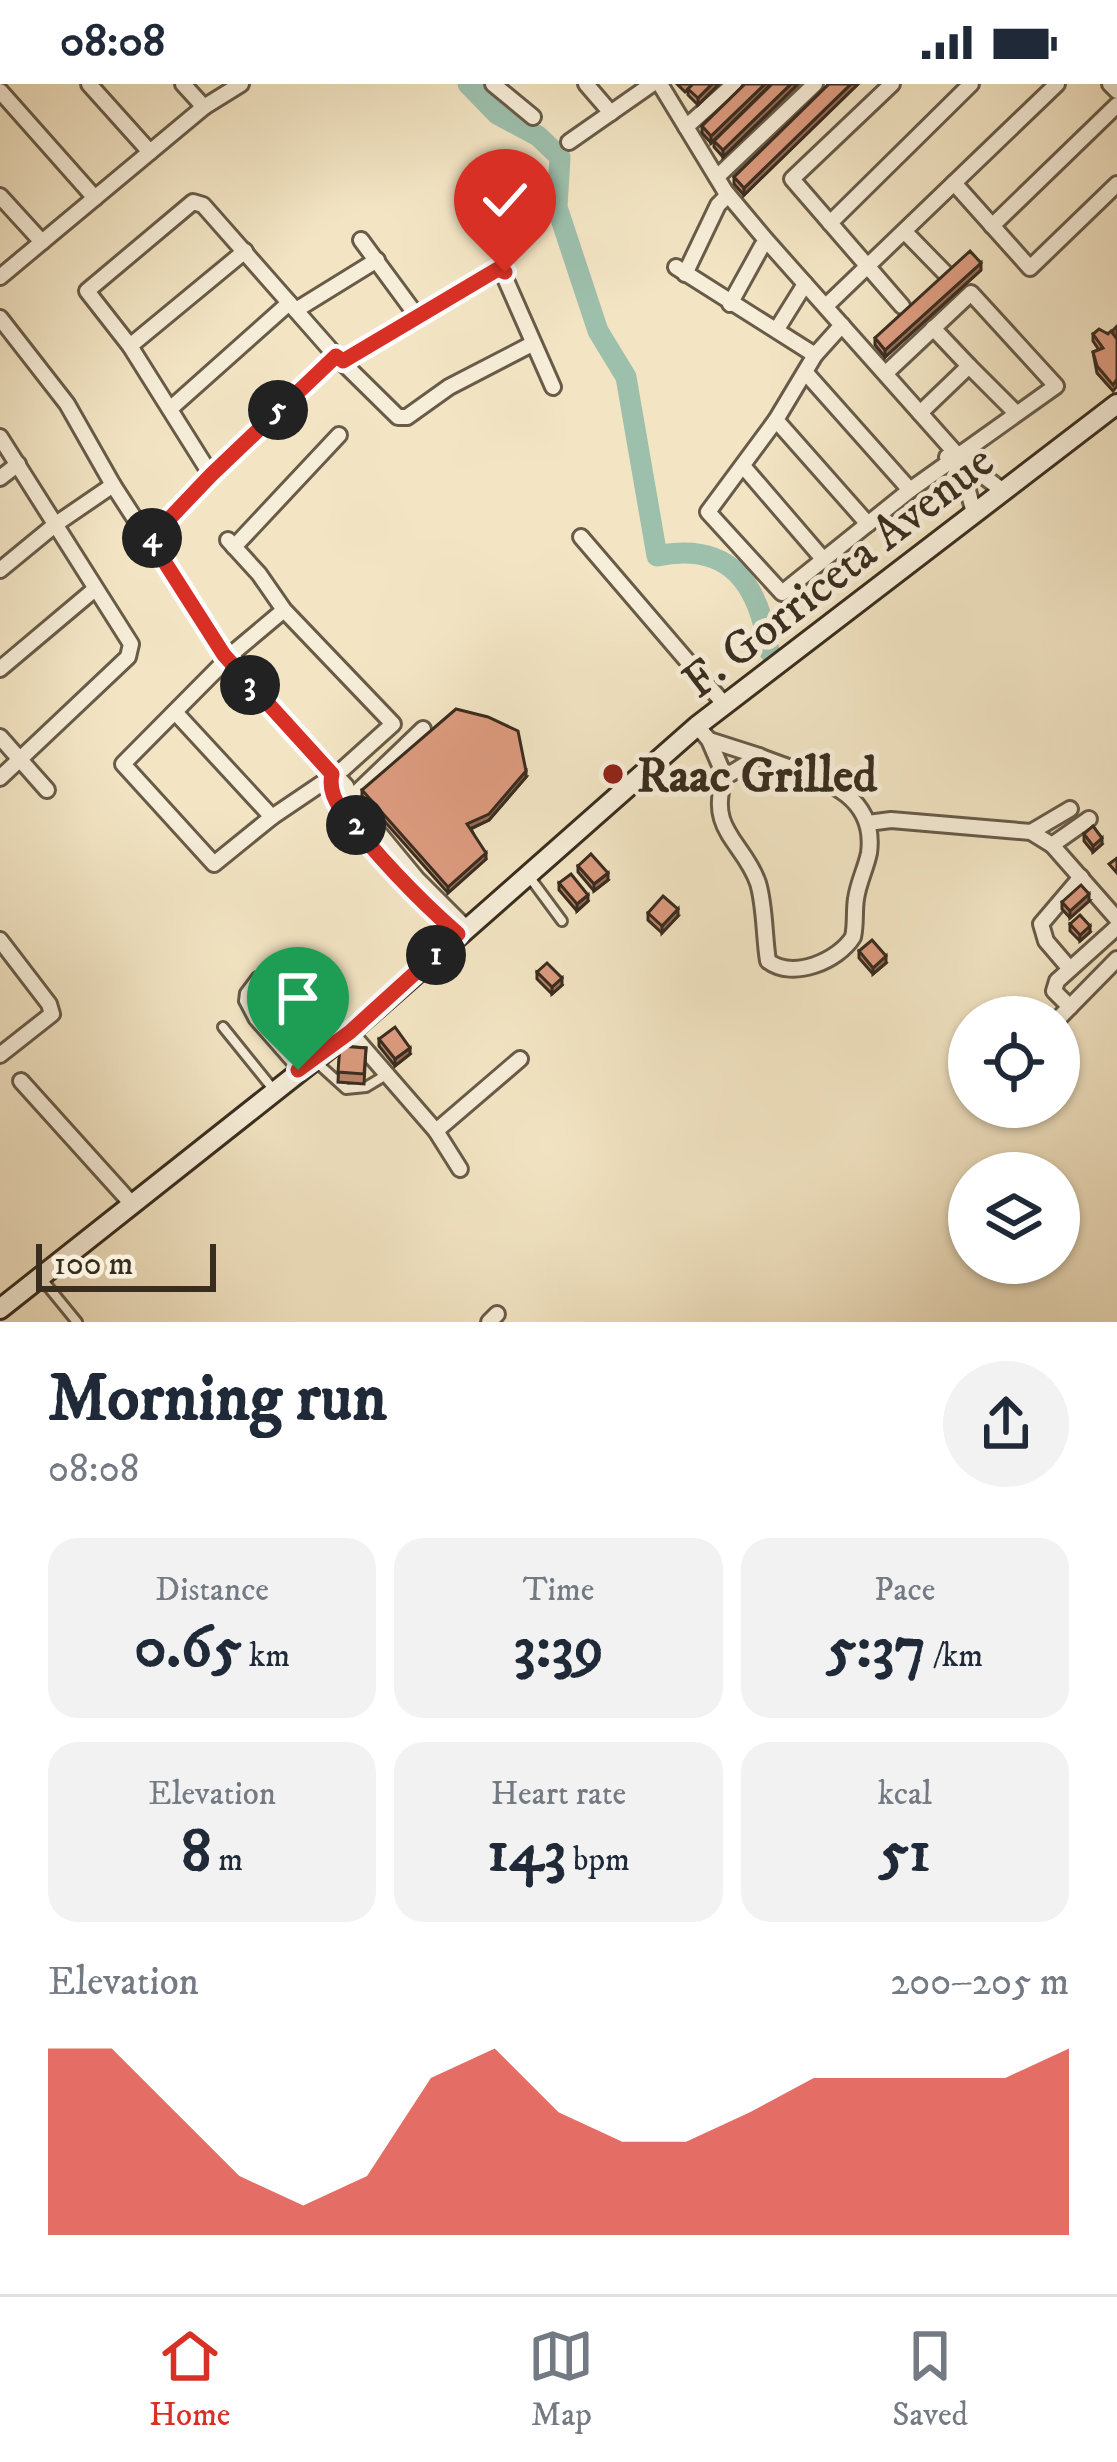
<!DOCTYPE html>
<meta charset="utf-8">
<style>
body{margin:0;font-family:"IM FELL DW Pica",serif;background:#f2f2f3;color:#1f2937;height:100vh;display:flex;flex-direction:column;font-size:45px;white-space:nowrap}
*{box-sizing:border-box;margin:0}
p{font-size:39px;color:#747a83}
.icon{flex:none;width:66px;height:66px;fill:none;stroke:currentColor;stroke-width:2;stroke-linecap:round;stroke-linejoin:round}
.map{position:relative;height:1238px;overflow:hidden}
.details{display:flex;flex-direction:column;background:#fff;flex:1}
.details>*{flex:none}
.tools{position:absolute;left:948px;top:912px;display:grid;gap:24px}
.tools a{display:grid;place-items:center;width:132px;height:132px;border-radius:50%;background:#fff;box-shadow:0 3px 9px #0004;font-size:60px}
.scale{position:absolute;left:36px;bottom:30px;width:180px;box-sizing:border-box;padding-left:12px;border:6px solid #392d1f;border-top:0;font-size:33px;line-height:42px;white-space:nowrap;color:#392d1f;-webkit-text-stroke:9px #f7eed9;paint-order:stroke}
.pin{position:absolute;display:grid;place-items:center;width:102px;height:102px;color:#fff;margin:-123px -51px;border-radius:50% 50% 50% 0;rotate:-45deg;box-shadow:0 0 12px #0007}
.pin .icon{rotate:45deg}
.km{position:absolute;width:60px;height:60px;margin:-30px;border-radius:50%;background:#222;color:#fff;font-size:33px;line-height:60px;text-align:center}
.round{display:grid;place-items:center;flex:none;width:126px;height:126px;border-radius:63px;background:#f2f2f3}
.head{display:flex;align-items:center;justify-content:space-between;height:204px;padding:0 48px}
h1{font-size:66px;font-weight:700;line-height:90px}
.figures{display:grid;grid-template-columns:repeat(3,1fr);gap:18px;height:204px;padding:12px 48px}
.figures div{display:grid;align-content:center;border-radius:30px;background:#f2f2f3;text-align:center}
.figures b{font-size:60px;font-weight:700}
.figures small{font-size:33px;font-weight:400}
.figures p{font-size:33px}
.chart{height:336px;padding:24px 48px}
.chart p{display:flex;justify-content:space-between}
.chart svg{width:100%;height:216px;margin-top:12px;fill:#d93025;opacity:.7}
.status{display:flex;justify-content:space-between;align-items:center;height:84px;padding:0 60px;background:#fff;direction:ltr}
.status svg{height:33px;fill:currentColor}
.tabs{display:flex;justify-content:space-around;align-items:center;height:168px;border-top:3px solid #e0e1e3;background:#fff;font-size:33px;color:#747a83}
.tabs a{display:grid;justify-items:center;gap:6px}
.tabs .active{color:#d93025}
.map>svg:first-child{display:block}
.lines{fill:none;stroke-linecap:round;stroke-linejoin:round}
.river{stroke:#9dc0ad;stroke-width:21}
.service-casing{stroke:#685b48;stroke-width:14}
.minor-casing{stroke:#685b48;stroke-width:20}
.secondary-casing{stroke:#392d1f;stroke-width:24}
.service{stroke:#f7eed9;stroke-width:8}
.minor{stroke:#f7eed9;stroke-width:14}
.secondary{stroke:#f7eed9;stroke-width:18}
.wall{fill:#be856d;stroke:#392d1f;stroke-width:3}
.shaded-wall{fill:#9b6c59;stroke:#392d1f;stroke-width:3}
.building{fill:#dd9b7f;stroke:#392d1f;stroke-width:3}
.route-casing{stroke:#fff;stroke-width:24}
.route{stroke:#d93025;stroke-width:15}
.poi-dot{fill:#8f2418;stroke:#f7eed9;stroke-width:4.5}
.labels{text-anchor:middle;stroke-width:10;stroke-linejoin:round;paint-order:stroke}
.street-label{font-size:48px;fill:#392d1f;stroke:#f7eed9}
.poi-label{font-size:48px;font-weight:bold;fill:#392d1f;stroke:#f7eed9;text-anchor:start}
</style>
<div class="status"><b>08:08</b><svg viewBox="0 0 49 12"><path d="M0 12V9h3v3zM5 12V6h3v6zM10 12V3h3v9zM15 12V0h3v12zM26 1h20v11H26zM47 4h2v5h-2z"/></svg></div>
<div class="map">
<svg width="1117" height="1238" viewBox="0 0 1117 1238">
<rect width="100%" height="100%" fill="#f3e5c4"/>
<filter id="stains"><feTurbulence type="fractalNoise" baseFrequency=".00167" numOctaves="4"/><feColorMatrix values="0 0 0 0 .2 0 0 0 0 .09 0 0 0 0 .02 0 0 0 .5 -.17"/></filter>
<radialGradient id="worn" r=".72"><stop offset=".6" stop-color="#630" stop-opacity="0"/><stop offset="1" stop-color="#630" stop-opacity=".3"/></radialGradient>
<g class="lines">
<path class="river" d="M468 0 497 30 538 52 560 73 557 123 598 247 626 293 657 472C731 457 759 501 769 567"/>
<defs>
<g id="service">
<path d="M528 791 562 837"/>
<path d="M257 893 245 909 244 917 254 936 297 985"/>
<path d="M223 943 273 1005"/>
<path d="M314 976 346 1005 366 1003 386 991"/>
<path d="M41 1194 77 1238"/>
</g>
<g id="minor">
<path d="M89 0 150 68"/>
<path d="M183 0 204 23"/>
<path d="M493 0 533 33"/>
<path d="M586 0 611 29"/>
<path d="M660 0 725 107 766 156 960 374 1003 407"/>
<path d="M892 0 792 95 902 222"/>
<path d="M1110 0 1117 7"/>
<path d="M0 7 95 114"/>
<path d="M686 43 734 0"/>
<path d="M569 58 652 0"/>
<path d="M717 93 815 0"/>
<path d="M954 99 1030 184 1117 100"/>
<path d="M0 112 42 158"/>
<path d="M830 139 971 0"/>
<path d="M992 142 1117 21"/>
<path d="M905 148 946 190"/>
<path d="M361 156 417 232"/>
<path d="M676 183 815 271"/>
<path d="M685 190 718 121 728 111"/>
<path d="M0 193 204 23 241 0"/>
<path d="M730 220 762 162"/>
<path d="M826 222 1057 0"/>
<path d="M296 226 377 176"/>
<path d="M0 234 67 320 113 401 223 571 346 702 351 715 417 795 466 844"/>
<path d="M842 241 815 271 776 336 708 428 782 509 910 406 1056 302 971 209 886 289"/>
<path d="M933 244 969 282"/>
<path d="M777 245 805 200"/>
<path d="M130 262 245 167"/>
<path d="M343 277 501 185 553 303"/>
<path d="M806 289 910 406"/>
<path d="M170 325 289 219"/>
<path d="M920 329 969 282 1015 328"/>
<path d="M776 336 868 440"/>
<path d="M0 353 131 560 128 573 0 694"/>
<path d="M947 373 966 399 974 429"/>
<path d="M743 382 823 475"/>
<path d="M211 391 130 262 87 207 193 118 203 121 336 272 398 333H407L449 303 532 260"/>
<path d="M0 394 18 380"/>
<path d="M581 453 725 621"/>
<path d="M150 455 211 391 336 272"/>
<path d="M228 456 259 490 284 526 393 640 343 685 272 733 214 780 123 680 234 568 284 526"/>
<path d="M234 463 339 351"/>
<path d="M0 486 56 440 113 401"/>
<path d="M0 585 95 505"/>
<path d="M175 628 272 733"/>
<path d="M697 642 709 656 725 693C706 746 744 758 758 799 765 822 764 852 768 877 793 896 838 877 853 853 856 840 854 827 856 815 858 799 866 784 869 769 878 702 806 692 759 672L725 693"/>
<path d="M0 653 47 706"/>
<path d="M709 656 759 672"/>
<path d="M332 690C325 723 430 827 458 851"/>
<path d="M349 716 423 645"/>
<path d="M868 739 891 736 1031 748 1052 761 1117 835"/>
<path d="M1031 748 1070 725"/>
<path d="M1052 761 1089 735"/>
<path d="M0 856 49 920 52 930 0 971"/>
<path d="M1070 885 1046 857 1041 840 1081 793"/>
<path d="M1070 923 1054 907 1057 897 1117 843"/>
<path d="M1059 934 1117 875"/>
<path d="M350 948 436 1047 460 1085"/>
<path d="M21 997 132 1120"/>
<path d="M436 1047 520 975"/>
<path d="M489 1238 497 1230"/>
</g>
<path id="secondary" d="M0 1225 350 948 697 642 1117 320"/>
</defs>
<use href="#service" class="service-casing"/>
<use href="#minor" class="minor-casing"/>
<use href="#secondary" class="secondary-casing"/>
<use href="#service" class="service"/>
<use href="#minor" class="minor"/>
<use href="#secondary" class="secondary"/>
</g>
<g class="wall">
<path d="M677 0H719L698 21 688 11V5L685 8Z"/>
<path d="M745 0 711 59 702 49V42Z"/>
<path d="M772 0H798L723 73 714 63V57Z"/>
<path d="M829 0H858L744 111 734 100V93Z"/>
<path d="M981 186 885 273 875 261V254Z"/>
<path d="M1117 242V302L1113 307 1097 289 1093 268 1099 266 1093 257V250L1113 249V246Z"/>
<path d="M526 693 489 736 471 745 486 775 448 809 362 712V706Z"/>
<path d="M1084 750 1102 760 1093 768 1084 757Z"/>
<path d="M578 782 608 796 594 807 578 788Z"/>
<path d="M559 799 588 817 577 827 559 806Z"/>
<path d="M1089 817 1070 834 1062 825V818Z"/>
<path d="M648 829 678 832 662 849 648 836Z"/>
<path d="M1070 840 1090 848 1080 857 1070 847Z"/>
<path d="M859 867 886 879 873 890 859 874Z"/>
<path d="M537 888 562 901 552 910 537 895Z"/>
<path d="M379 955 410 970 395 982 379 962Z"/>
<path d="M340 962 366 964 364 1000 338 998Z"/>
</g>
<g class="shaded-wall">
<path d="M712 0H719L698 21V14Z"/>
<path d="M765 0H771L711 59V52Z"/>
<path d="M791 0H798L723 73V66Z"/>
<path d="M851 0H858L744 111V104Z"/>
<path d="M981 179V186L885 273V266Z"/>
<path d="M526 687V693L489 736 467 746V740Z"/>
<path d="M1102 754V760L1093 768V762Z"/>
<path d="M486 769V775L448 809V803Z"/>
<path d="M608 789V796L594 807V800Z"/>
<path d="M1089 810V817L1070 834V827Z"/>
<path d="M588 811V817L577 827V820Z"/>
<path d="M678 825V832L662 849V842Z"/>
<path d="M1090 842V848L1080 857V851Z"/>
<path d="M886 872V879L873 890V884Z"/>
<path d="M562 894V901L552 910V903Z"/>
<path d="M410 964V970L395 982V975Z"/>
</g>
<g class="building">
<path d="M693 0H712L698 14 688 5Z"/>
<path d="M745 0H765L711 52 702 42Z"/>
<path d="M772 0H791L723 66 714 57Z"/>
<path d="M829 0H851L744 104 734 93Z"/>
<path d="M970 167 981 179 885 266 875 254Z"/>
<path d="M1099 245 1108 250 1111 247 1117 255V295L1113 301 1097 282 1093 268 1103 264 1093 250Z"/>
<path d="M456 625 488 633 518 647 526 687 489 730 467 740 486 769 448 803 362 706Z"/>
<path d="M1093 742 1102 754 1093 762 1084 750Z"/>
<path d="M591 770 608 789 594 800 578 782Z"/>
<path d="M1117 774V789L1109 780Z"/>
<path d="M571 790 588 811 577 820 559 799Z"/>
<path d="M1081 801 1089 810 1070 827 1062 818Z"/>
<path d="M663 812 678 825 662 842 648 829Z"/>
<path d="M1080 831 1090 842 1080 851 1070 840Z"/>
<path d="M872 856 886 872 873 884 859 867Z"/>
<path d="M547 879 562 894 552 903 537 888Z"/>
<path d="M395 943 410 964 395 975 379 955Z"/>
<path d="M340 962 366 964 364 990 338 988Z"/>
</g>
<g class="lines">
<defs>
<path id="route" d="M298 986 350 948 458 850C418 815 373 768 341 725 333 714 329 703 332 690L224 571 150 455 211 391 336 272 343 277 498 185 505 188"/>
</defs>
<use href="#route" class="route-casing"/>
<use href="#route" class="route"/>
</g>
<circle class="poi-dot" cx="613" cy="690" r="12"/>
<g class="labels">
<g class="street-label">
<text transform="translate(837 486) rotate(-38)" y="17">F. Gorriceta Avenue</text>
</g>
<g class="poi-label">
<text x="637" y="707">Raac Grilled</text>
</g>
</g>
<rect width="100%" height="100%" filter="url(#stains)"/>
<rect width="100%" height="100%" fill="url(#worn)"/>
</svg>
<div class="tools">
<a><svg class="icon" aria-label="locate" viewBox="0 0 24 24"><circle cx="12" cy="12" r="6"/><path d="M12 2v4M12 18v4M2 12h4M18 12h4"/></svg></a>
<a><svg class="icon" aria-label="layers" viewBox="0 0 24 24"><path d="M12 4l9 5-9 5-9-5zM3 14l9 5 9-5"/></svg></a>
</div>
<div class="scale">100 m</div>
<div class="pin" style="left:298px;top:986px;background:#1e9e55"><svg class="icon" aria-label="arrive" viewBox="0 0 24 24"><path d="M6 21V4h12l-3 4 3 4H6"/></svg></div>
<div class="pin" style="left:505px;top:188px;background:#d93025"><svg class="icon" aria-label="check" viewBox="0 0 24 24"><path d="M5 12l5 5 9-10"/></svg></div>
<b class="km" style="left:436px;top:871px">1</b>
<b class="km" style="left:356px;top:741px">2</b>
<b class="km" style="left:250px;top:601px">3</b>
<b class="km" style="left:152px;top:454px">4</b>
<b class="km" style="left:278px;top:326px">5</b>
</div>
<section class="details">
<div class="head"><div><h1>Morning run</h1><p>08:08</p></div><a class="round"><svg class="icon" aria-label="share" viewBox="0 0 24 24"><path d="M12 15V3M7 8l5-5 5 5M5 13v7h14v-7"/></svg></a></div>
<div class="figures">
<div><p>Distance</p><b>0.65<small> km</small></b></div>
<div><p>Time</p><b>3:39</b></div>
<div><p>Pace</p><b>5:37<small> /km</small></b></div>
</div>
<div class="figures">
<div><p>Elevation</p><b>8<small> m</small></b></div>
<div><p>Heart rate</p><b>143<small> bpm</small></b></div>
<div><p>kcal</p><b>51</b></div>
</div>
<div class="chart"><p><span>Elevation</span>200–205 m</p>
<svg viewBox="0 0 160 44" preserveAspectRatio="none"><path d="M0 44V6L10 6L20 19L30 32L40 38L50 32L60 12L70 6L80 19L90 25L100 25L110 19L120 12L130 12L140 12L150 12L160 6V44z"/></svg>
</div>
</section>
<nav class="tabs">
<a class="active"><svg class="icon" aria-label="home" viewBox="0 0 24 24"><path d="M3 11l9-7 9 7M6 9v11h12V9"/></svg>Home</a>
<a><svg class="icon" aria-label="map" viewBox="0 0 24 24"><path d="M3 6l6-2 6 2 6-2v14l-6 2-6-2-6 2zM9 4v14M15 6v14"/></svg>Map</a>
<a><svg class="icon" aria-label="saved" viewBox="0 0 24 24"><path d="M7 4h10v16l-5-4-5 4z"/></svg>Saved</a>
</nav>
